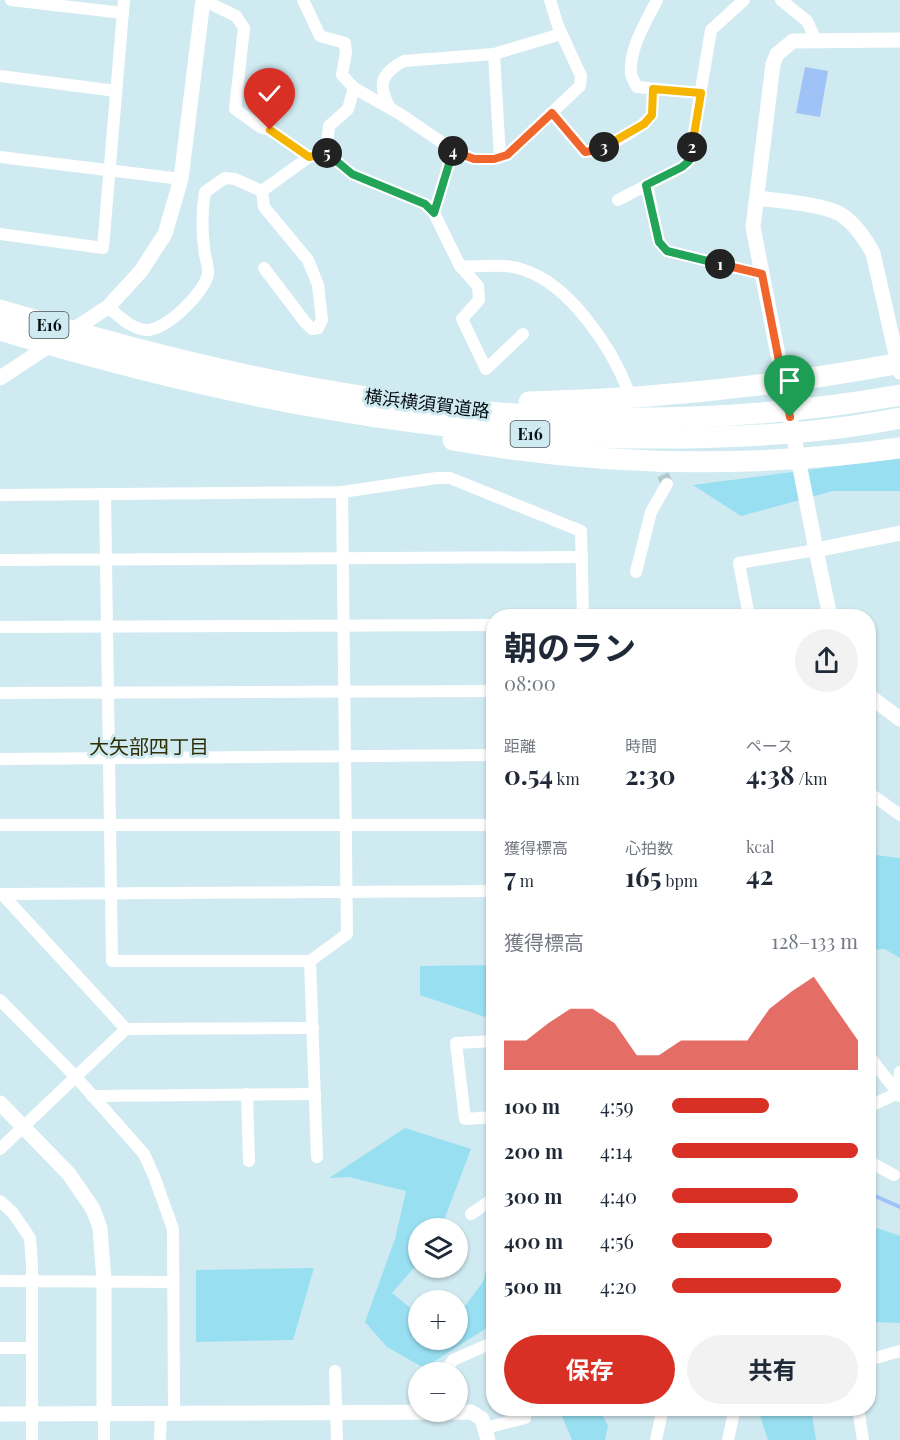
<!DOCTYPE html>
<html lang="ja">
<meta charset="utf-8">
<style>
body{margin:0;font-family:"Playfair Display","Noto Sans JP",serif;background:#f2f2f3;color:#1f2937;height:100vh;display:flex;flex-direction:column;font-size:22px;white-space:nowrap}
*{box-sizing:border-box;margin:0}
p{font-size:20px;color:#747a83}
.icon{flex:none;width:33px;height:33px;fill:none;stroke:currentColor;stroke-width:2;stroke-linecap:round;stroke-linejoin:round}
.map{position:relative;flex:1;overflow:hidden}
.sheet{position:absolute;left:486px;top:609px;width:390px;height:807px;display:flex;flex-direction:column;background:#fff;border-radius:24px;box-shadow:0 2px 4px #0004}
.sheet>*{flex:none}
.tools{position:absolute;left:408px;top:1218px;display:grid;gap:12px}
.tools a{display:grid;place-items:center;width:60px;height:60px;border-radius:50%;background:#fff;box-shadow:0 2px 4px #0004;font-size:30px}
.pin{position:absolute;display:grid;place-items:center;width:51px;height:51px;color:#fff;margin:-62px -26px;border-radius:50% 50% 50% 0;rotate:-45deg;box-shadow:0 0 6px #0007}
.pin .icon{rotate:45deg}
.km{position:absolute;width:30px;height:30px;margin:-15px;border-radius:50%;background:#222;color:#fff;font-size:16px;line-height:30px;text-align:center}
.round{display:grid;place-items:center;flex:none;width:63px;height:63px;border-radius:32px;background:#f2f2f3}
.overview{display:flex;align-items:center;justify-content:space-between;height:102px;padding:0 18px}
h1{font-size:33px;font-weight:700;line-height:45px}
.stats{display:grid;grid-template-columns:repeat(3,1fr);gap:9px;height:102px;padding:6px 18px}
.stats div{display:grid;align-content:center}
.stats b{font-size:26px;font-weight:700}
.stats small{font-size:16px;font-weight:400}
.stats p{font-size:16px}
.chart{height:168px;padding:12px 18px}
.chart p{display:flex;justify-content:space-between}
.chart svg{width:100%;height:108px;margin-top:6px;fill:#d93025;opacity:.7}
.cta{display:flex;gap:12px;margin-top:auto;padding:12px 18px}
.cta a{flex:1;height:69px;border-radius:36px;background:#d93025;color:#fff;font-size:24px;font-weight:700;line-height:69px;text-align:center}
.cta a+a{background:#f2f2f3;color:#1f2937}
ul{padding:0 18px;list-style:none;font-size:20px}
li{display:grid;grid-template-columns:96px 72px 1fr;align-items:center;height:45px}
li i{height:15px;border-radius:8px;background:#d93025}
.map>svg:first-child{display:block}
.green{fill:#98dff1}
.water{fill:#9fc2f7}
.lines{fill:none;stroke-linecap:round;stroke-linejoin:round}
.stream{stroke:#9fc2f7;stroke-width:4}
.minor-tunnel{stroke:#b2c9cf;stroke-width:12;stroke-dasharray:12 6;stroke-linecap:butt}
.minor{stroke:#fff;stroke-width:12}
.tertiary{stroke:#fff;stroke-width:15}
.motorway{stroke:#fff;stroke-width:21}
.split-1-casing{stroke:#fff;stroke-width:12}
.split-2-casing{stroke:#fff;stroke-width:12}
.split-3-casing{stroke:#fff;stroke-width:12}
.split-4-casing{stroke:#fff;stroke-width:12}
.split-5-casing{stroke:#fff;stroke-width:12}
.split-6-casing{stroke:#fff;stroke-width:12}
.split-1{stroke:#f0652b;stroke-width:8}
.split-2{stroke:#22a559;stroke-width:8}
.split-3{stroke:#f5b400;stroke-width:8}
.split-4{stroke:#f0652b;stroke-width:8}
.split-5{stroke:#22a559;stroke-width:8}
.split-6{stroke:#f5b400;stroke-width:8}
.labels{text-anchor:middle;stroke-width:6;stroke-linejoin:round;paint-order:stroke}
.shield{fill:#d0eaf1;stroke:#435054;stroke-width:1.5}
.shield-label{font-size:16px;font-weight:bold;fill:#060e11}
.street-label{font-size:18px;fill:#060e11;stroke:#d0eaf1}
.neighbourhood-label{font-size:20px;fill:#2e2f04;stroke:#d0eaf1}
</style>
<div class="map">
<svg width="900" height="1440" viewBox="0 0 900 1440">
<rect width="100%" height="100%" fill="#d0eaf1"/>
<g class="green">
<path d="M900 458V491H833L741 516 693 485Z"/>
<path d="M869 849 875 855 900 858V958L885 949 869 950Z"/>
<path d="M493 965V1016L485 1017 420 995V966Z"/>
<path d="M405 1128 471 1149 441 1228H418V1263L392 1293 418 1314V1340H458V1312L462 1310 483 1282 493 1244V1319L485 1329 424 1368 387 1347 365 1322 395 1239 406 1191 349 1177 329 1178Z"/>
<path d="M868 1225 900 1236V1323L872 1322 869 1324Z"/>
<path d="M314 1268 293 1340 196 1342V1270Z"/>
<path d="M559 1409H599L608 1426 605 1440H572Z"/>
<path d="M758 1409H811L816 1440H768Z"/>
</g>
<path class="water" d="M805 67 828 71 820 117 796 113Z"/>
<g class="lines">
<path class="stream" d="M868 1193 900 1207"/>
<path class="minor-tunnel" d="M656 458 667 484"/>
<g class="minor">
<path d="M11 0 123 13"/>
<path d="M203 0 236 16 244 28 235 109 260 127 270 130 309 157"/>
<path d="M657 0C646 22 629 48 631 74 632 78 635 83 637 87L701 93"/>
<path d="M781 0 807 21 816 40"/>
<path d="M494 54 500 157"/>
<path d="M0 76 116 91"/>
<path d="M354 88 400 114 453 150 474 159H494L507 155 580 86 581 76 558 26 550 0"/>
<path d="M390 108C377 85 381 73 404 61L494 54 561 34"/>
<path d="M552 113 585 152C605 149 639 131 652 115L653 89"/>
<path d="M326 152 352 174 425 204 434 213 460 266 478 286 479 300 462 319 486 369 523 334"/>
<path d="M0 157 181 179"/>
<path d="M647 185 659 242 667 251 762 274"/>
<path d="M262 191 309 157 326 152 329 126 348 109 354 88 342 75 346 52 345 43 320 36 303 0"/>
<path d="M618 200 682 167 689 161 711 30 744 0"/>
<path d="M434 213 453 150"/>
<path d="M0 234 103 248 124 0"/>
<path d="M460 266C481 268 504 262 524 270 570 285 611 347 628 390"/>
<path d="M108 307C120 317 130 328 146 330 166 331 205 292 208 274 209 265 204 256 204 247 202 230 202 209 205 192L225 178 235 179 262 191 264 207 308 260 318 285 322 320 318 328 312 329 305 322 264 268"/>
<path d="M105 494 112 961H310L347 934 342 492"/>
<path d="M0 495 342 492 437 478H450L581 531 583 616"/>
<path d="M0 560 582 557"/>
<path d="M636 572 651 512 667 484"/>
<path d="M749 616 739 563 816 550"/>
<path d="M0 627 494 625"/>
<path d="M0 693 494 691"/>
<path d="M0 759 494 755"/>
<path d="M868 792 900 815"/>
<path d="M0 825H494"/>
<path d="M0 894 494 891"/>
<path d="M310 961 317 1157"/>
<path d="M0 1000 76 1077 144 1154 154 1176 173 1229 174 1413"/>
<path d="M126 1029 313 1028"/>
<path d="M494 1041 456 1043 465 1119 494 1117"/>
<path d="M868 1055 898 1093 900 1072"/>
<path d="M247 1094 249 1161"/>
<path d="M92 1096 315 1094"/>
<path d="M868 1107 898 1093 900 1096"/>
<path d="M0 1149 126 1029 2 894"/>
<path d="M868 1161 894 1175"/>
<path d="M0 1201 13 1213 30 1238 32 1265V1440"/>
<path d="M471 1214 494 1198"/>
<path d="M0 1281 173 1282"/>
<path d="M0 1348H32"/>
<path d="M868 1360 900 1351"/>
<path d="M335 1371 337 1440"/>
<path d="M445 1372 453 1360 487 1345H494"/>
<path d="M858 1408 863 1440"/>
<path d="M104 1413V1440"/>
<path d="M485 1428 525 1418 526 1408"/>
<path d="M160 1440 161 1413"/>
<path d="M656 1440 663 1408"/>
<path d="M728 1440 735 1408"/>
</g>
<g class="tertiary">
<path d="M757 198C779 201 822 204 840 214 855 223 865 239 873 253L900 372"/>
<path d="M0 378 108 307 141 271 165 234 181 179 203 0"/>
<path d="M816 550 900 533"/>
<path d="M830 616 816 550 753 227 773 64 777 54 793 41 900 40"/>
<path d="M868 695 900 719"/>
<path d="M0 1103 69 1174 93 1209 100 1228 104 1281V1413"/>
<path d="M0 1414 471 1412 482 1419 488 1440"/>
</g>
<g class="motorway">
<path d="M0 310C120 346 241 378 366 397 539 425 727 426 900 395"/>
<path d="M0 330C216 395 432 439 658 438 739 438 821 434 900 418"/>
<path d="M529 402C654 399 777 386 900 363"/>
<path d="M453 440C602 466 750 469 900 448"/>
</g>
</g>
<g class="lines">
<defs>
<path id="split-1" d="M720 264 762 274 790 417"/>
<path id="split-2" d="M692 147 689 161 682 167 646 185 659 242 667 251 720 264"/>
<path id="split-3" d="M604 147 644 124 652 115 653 89 701 93 692 147"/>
<path id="split-4" d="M453 151 474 159H494L507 155 552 113 585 152 597 150 604 147"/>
<path id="split-5" d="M327 153 352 174 425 204 434 213 453 151"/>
<path id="split-6" d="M270 130 309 157 327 153"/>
</defs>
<use href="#split-1" class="split-1-casing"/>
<use href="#split-2" class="split-2-casing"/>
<use href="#split-3" class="split-3-casing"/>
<use href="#split-4" class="split-4-casing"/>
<use href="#split-5" class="split-5-casing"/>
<use href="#split-6" class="split-6-casing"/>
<use href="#split-1" class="split-1"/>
<use href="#split-2" class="split-2"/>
<use href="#split-3" class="split-3"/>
<use href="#split-4" class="split-4"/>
<use href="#split-5" class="split-5"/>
<use href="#split-6" class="split-6"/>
</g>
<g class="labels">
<g class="shield">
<rect x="29.5" y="312" width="39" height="26" rx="4.5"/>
<rect x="510.5" y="421" width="39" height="26" rx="4.5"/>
</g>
<g class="shield-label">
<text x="49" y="331">E16</text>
<text x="530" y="440">E16</text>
</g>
<g class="street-label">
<text transform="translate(427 404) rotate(7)" y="6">横浜横須賀道路</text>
</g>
<g class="neighbourhood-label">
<text x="149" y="754">大矢部四丁目</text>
</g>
</g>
</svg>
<div class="tools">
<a><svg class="icon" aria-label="layers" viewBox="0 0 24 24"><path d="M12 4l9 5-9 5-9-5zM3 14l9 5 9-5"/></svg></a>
<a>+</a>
<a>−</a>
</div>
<div class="pin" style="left:790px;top:417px;background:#1e9e55"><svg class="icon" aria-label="arrive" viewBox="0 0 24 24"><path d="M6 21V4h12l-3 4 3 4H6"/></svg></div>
<div class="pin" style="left:270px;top:130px;background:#d93025"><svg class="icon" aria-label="check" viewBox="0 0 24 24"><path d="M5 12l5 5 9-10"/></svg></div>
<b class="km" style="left:720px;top:264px">1</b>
<b class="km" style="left:692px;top:147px">2</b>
<b class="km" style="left:604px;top:147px">3</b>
<b class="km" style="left:453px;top:151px">4</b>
<b class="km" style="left:327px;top:153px">5</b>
<section class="sheet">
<div class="overview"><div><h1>朝のラン</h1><p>08:00</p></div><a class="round"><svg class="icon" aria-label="share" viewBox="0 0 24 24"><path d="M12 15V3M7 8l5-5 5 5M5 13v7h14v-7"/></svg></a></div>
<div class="stats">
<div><p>距離</p><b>0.54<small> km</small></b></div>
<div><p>時間</p><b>2:30</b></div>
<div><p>ペース</p><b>4:38<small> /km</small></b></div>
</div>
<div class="stats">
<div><p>獲得標高</p><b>7<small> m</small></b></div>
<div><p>心拍数</p><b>165<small> bpm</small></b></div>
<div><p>kcal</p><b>42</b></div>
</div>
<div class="chart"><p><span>獲得標高</span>128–133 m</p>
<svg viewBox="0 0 160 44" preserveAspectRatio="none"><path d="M0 44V32L10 32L20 25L30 19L40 19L50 25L60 38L70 38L80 32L90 32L100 32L110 32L120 19L130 12L140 6L150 19L160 32V44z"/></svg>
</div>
<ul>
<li><b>100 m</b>4:59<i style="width:52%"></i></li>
<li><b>200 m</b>4:14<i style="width:100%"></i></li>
<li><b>300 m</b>4:40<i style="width:68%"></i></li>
<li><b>400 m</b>4:56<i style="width:54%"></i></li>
<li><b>500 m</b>4:20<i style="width:91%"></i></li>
</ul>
<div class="cta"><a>保存</a><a>共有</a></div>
</section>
</div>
